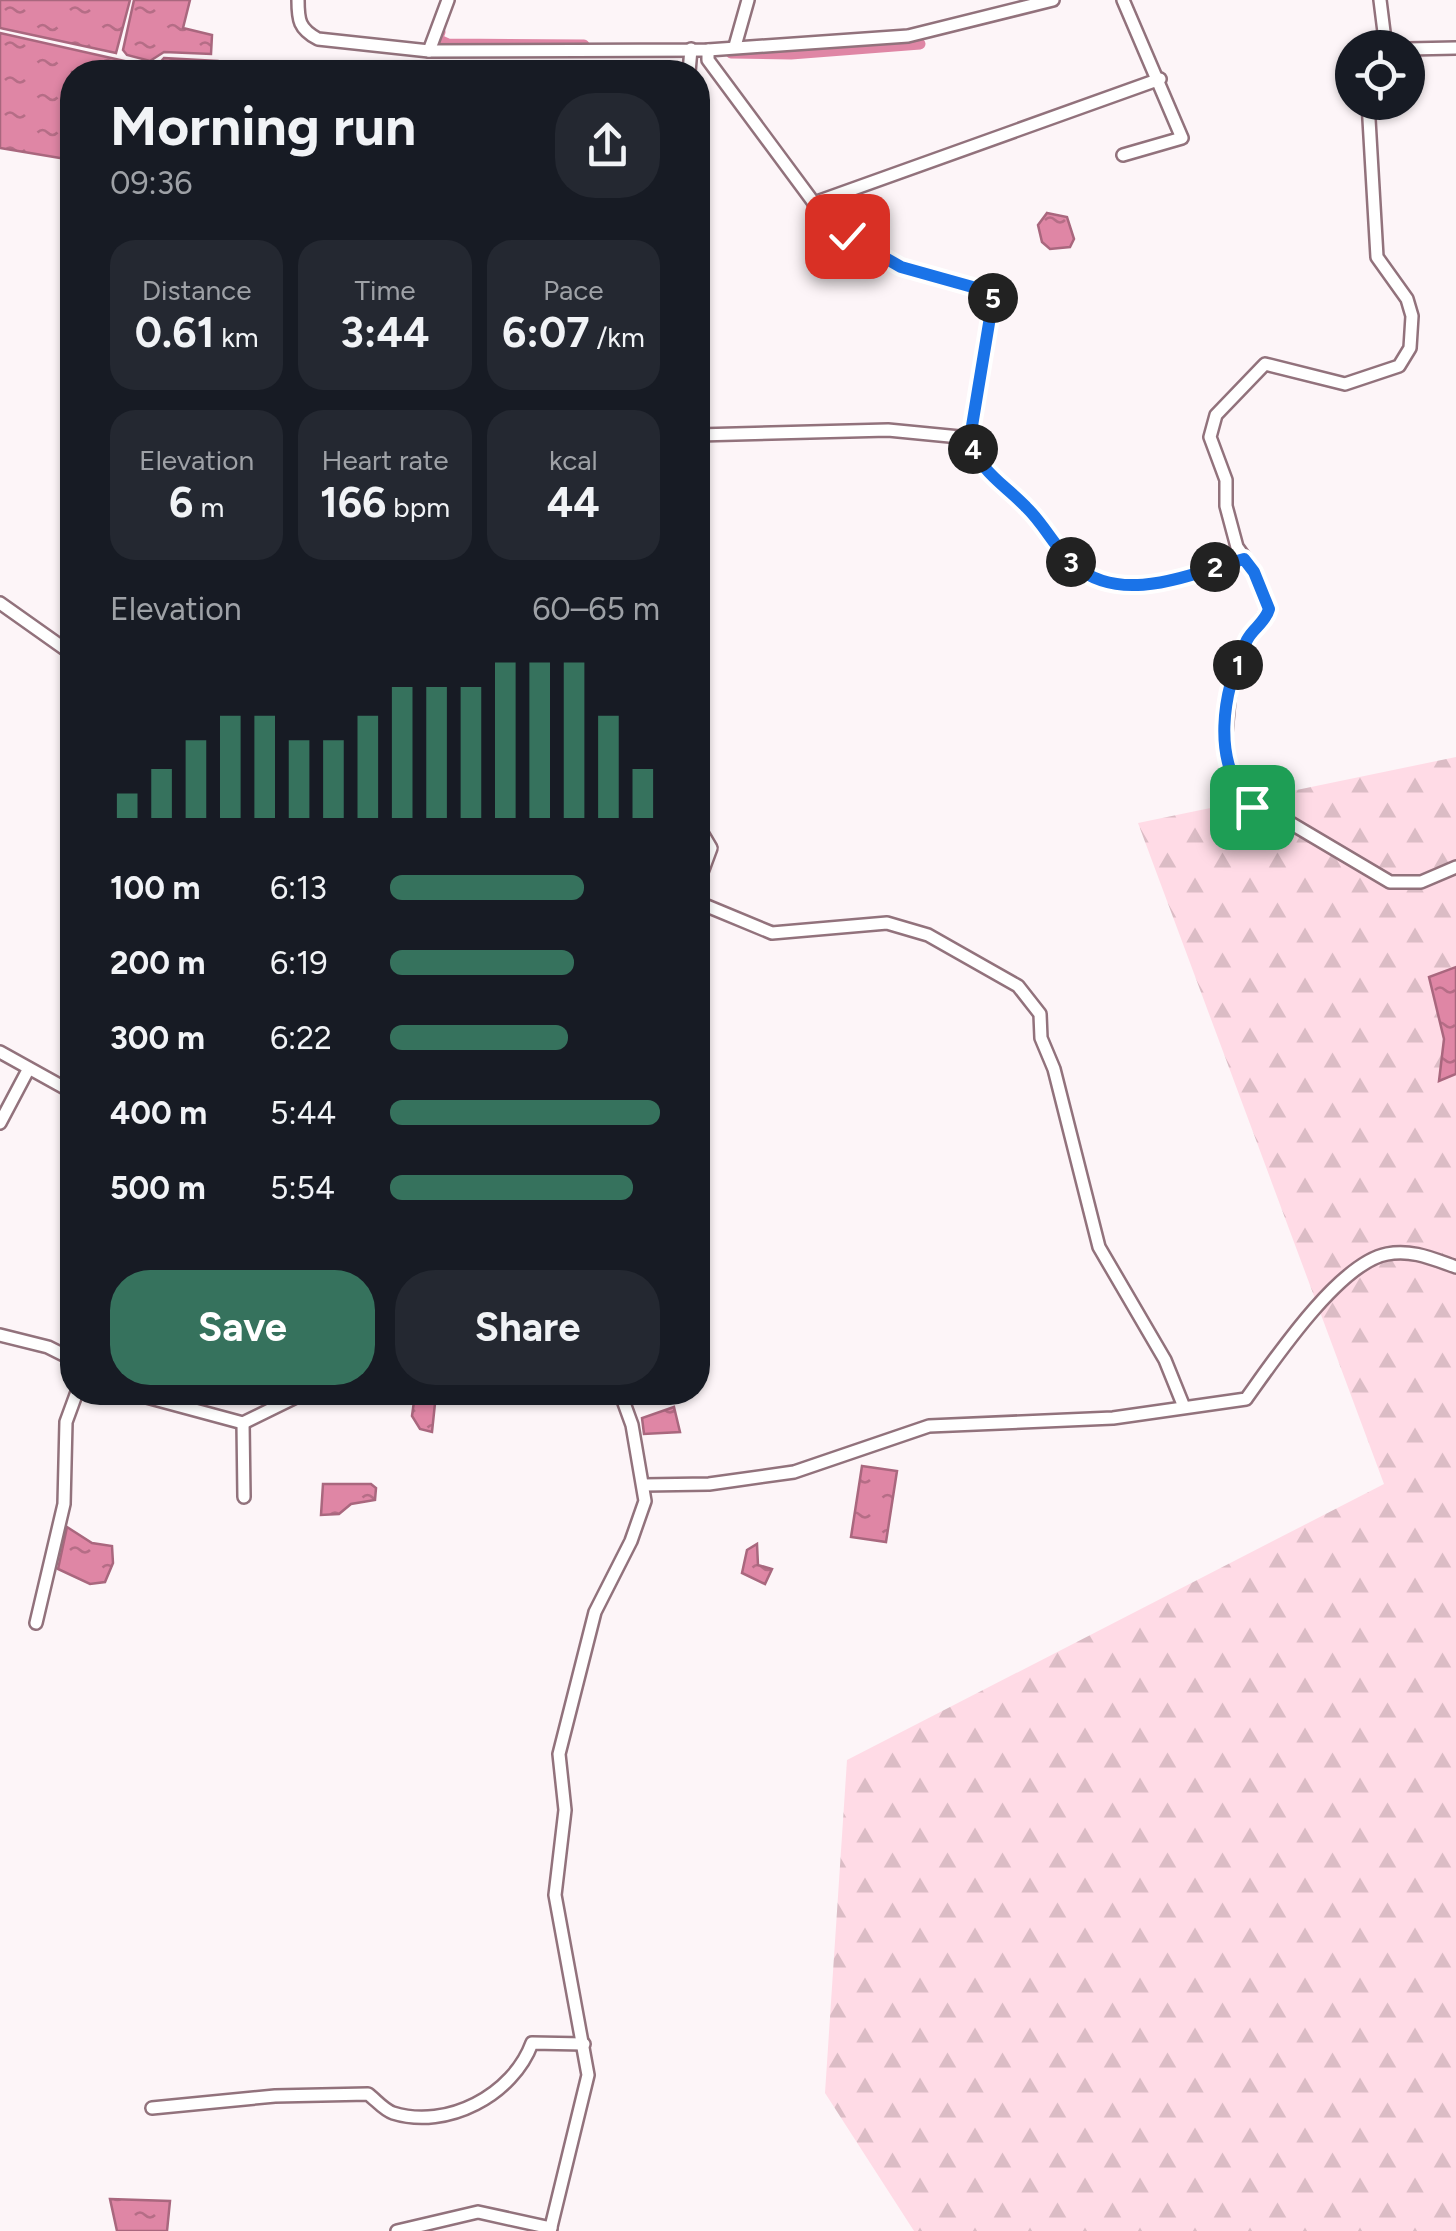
<!DOCTYPE html>
<meta charset="utf-8">
<style>
body{margin:0;font-family:Figtree,sans-serif;background:#242831;color:#f1f3f6;height:100vh;display:flex;flex-direction:column;font-size:38px;white-space:nowrap}
*{box-sizing:border-box;margin:0}
p{font-size:32px;color:#9ea1a6}
.icon{flex:none;width:55px;height:55px;fill:none;stroke:currentColor;stroke-width:2;stroke-linecap:round;stroke-linejoin:round}
.map{position:relative;flex:1;overflow:hidden}
.sheet{position:absolute;left:60px;top:60px;width:650px;height:1345px;display:flex;flex-direction:column;background:#171b24;border-radius:40px;box-shadow:0 2px 8px #0004}
.sheet>*{flex:none}
.tools{position:absolute;left:1335px;top:30px;display:grid;gap:20px}
.tools a{display:grid;place-items:center;width:90px;height:90px;border-radius:50%;background:#171b24;box-shadow:0 2px 8px #0004;font-size:50px}
.pin{position:absolute;display:grid;place-items:center;width:85px;height:85px;color:#fff;margin:-42px;border-radius:20px;box-shadow:0 5px 15px #0006}
.km{position:absolute;width:50px;height:50px;margin:-25px;border-radius:50%;background:#222;color:#fff;font-size:28px;line-height:50px;text-align:center}
.round{display:grid;place-items:center;flex:none;width:105px;height:105px;border-radius:40px;background:#242831}
.overview{display:flex;align-items:center;justify-content:space-between;height:170px;padding:0 50px}
h1{font-size:55px;font-weight:700;line-height:75px}
.metrics{display:grid;grid-template-columns:repeat(3,1fr);gap:15px;height:170px;padding:10px 50px}
.metrics div{display:grid;align-content:center;border-radius:25px;background:#242831;text-align:center}
.metrics b{font-size:42px;font-weight:700}
.metrics small{font-size:28px;font-weight:400}
.metrics p{font-size:28px}
.chart{height:280px;padding:20px 50px}
.chart p{display:flex;justify-content:space-between}
.chart svg{width:100%;height:180px;margin-top:10px;stroke:#36725d;stroke-width:6}
.cta{display:flex;gap:20px;margin-top:auto;padding:20px 50px}
.cta a{flex:1;height:115px;border-radius:40px;background:#36725d;color:#fff;font-size:40px;font-weight:700;line-height:115px;text-align:center}
.cta a+a{background:#242831;color:#f1f3f6}
ul{padding:0 50px;list-style:none;font-size:32px}
li{display:grid;grid-template-columns:160px 120px 1fr;align-items:center;height:75px}
li i{height:25px;border-radius:12px;background:#36725d}
.map>svg:first-child{display:block}
.forest{fill:url(#forest-firs)}
.water{fill:url(#water-ripples);stroke:#a9677e;stroke-width:2.5}
.lines{fill:none;stroke-linecap:round;stroke-linejoin:round}
.canal{stroke:#df86a5;stroke-width:11}
.minor-casing{stroke:#92727c;stroke-width:16}
.minor{stroke:#fff;stroke-width:11}
.route-casing{stroke:#fff;stroke-width:20}
.route{stroke:#1a73e8;stroke-width:12}
</style>
<div class="map">
<svg width="1456" height="2231" viewBox="0 0 1456 2231">
<defs>
<pattern id="forest-firs" width="22" height="20" patternUnits="userSpaceOnUse" patternTransform="scale(2.5)"><rect width="22" height="20" fill="#ffdbe6"/><path d="M5 1l3.5 6h-7zM16 11l3.5 6h-7z" fill="#dbbcc5"/></pattern>
<pattern id="water-ripples" width="26" height="14" patternUnits="userSpaceOnUse" patternTransform="scale(2.5)"><rect width="26" height="14" fill="#df86a5"/><path d="M2 4q2-2 4 0t4 0M15 11q2-2 4 0t4 0" fill="none" stroke="#b56d86"/></pattern>
</defs>
<rect width="100%" height="100%" fill="#fdf5f8"/>
<path class="forest" d="M1456 757V2231H914L825 2093 847 1760 1384 1484 1138 823Z"/>
<g class="water">
<path d="M0 0H130L116 53 0 28Z"/>
<path d="M134 0H190L183 28 212 35 211 54 164 52 150 61 127 55 123 50Z"/>
<path d="M0 33 129 62V72H72V160L0 148Z"/>
<path d="M164 58 218 61 226 63 227 72H133L135 63 156 67Z"/>
<path d="M1047 213 1067 217 1074 239 1070 247 1050 249 1042 242 1038 225Z"/>
<path d="M1456 967V1074L1439 1081 1444 1039 1429 977Z"/>
<path d="M415 1394H436L432 1432 420 1429 412 1416Z"/>
<path d="M674 1407 680 1432 644 1434 642 1418Z"/>
<path d="M862 1466 897 1471 886 1542 851 1537Z"/>
<path d="M323 1484H371L376 1488 375 1500 351 1504 339 1514 321 1515Z"/>
<path d="M67 1527 92 1543 112 1546 113 1563 105 1582 90 1584 58 1569Z"/>
<path d="M757 1544 758 1565 772 1569 765 1584 742 1573 747 1550Z"/>
<path d="M110 2199 170 2201 167 2231H117Z"/>
</g>
<g class="lines">
<g class="canal">
<path d="M440 32 437 39 448 44 584 45"/>
<path d="M731 53 791 54 920 44"/>
</g>
<defs>
<g id="minor">
<path d="M298 0C298 20 299 29 318 39L429 51 708 50 908 36 1053 0"/>
<path d="M1123 0 1182 138 1123 155"/>
<path d="M1380 0 1386 48"/>
<path d="M735 46 748 0"/>
<path d="M1408 49 1456 48"/>
<path d="M708 50V60L814 203 1160 79"/>
<path d="M429 51 448 0"/>
<path d="M689 72 691 49"/>
<path d="M1368 102 1377 257 1407 299 1412 316 1410 348 1399 366 1345 384 1265 364 1216 415 1210 437 1226 480V506L1237 547 1255 572 1269 609 1247 640 1230 688 1225 743 1232 784 1252 807 1287 821 1390 882H1421L1456 867"/>
<path d="M814 203 847 236 901 267 994 293 970 438"/>
<path d="M698 435 888 430 970 438C980 473 1002 482 1026 507 1044 524 1057 551 1075 566 1123 606 1192 573 1244 559"/>
<path d="M0 603 72 654"/>
<path d="M698 826 711 848 698 883"/>
<path d="M698 896 702 904 772 933 887 923 928 935 1018 986 1040 1014 1041 1038 1054 1069 1099 1247 1165 1360 1184 1407"/>
<path d="M0 1052 72 1092"/>
<path d="M0 1123 28 1070"/>
<path d="M0 1335 48 1347 72 1359"/>
<path d="M128 1392 243 1423 306 1392"/>
<path d="M243 1423 244 1497"/>
<path d="M644 1485 709 1484 794 1472 929 1426 1113 1418 1246 1399C1274 1360 1339 1263 1387 1254 1412 1249 1433 1259 1456 1267"/>
<path d="M36 1623 64 1504 66 1422 77 1392"/>
<path d="M152 2108 275 2096 368 2094C376 2100 384 2110 393 2113 447 2130 513 2095 532 2043L584 2044"/>
<path d="M397 2231 478 2212 551 2228"/>
<path d="M550 2231 588 2075 555 1895 565 1810 559 1754 595 1612 631 1541 645 1501 632 1425 620 1392"/>
</g>
</defs>
<use href="#minor" class="minor-casing"/>
<use href="#minor" class="minor"/>
</g>
<g class="lines">
<defs>
<path id="route" d="M847 236 901 267 994 293 970 438C980 473 1002 482 1026 507 1044 524 1057 551 1075 566 1124 606 1192 573 1244 559L1254 572 1269 609C1265 623 1253 628 1247 640 1222 692 1210 762 1252 807"/>
</defs>
<use href="#route" class="route-casing"/>
<use href="#route" class="route"/>
</g>
</svg>
<div class="tools">
<a><svg class="icon" aria-label="locate" viewBox="0 0 24 24"><circle cx="12" cy="12" r="6"/><path d="M12 2v4M12 18v4M2 12h4M18 12h4"/></svg></a>
</div>
<div class="pin" style="left:1252px;top:807px;background:#1e9e55"><svg class="icon" aria-label="arrive" viewBox="0 0 24 24"><path d="M6 21V4h12l-3 4 3 4H6"/></svg></div>
<div class="pin" style="left:847px;top:236px;background:#d93025"><svg class="icon" aria-label="check" viewBox="0 0 24 24"><path d="M5 12l5 5 9-10"/></svg></div>
<b class="km" style="left:1238px;top:665px">1</b>
<b class="km" style="left:1215px;top:567px">2</b>
<b class="km" style="left:1071px;top:562px">3</b>
<b class="km" style="left:973px;top:449px">4</b>
<b class="km" style="left:993px;top:298px">5</b>
<section class="sheet">
<div class="overview"><div><h1>Morning run</h1><p>09:36</p></div><a class="round"><svg class="icon" aria-label="share" viewBox="0 0 24 24"><path d="M12 15V3M7 8l5-5 5 5M5 13v7h14v-7"/></svg></a></div>
<div class="metrics">
<div><p>Distance</p><b>0.61<small> km</small></b></div>
<div><p>Time</p><b>3:44</b></div>
<div><p>Pace</p><b>6:07<small> /km</small></b></div>
</div>
<div class="metrics">
<div><p>Elevation</p><b>6<small> m</small></b></div>
<div><p>Heart rate</p><b>166<small> bpm</small></b></div>
<div><p>kcal</p><b>44</b></div>
</div>
<div class="chart"><p><span>Elevation</span>60–65 m</p>
<svg viewBox="0 0 160 44" preserveAspectRatio="none"><path d="M5 44V38M15 44V32M25 44V25M35 44V19M45 44V19M55 44V25M65 44V25M75 44V19M85 44V12M95 44V12M105 44V12M115 44V6M125 44V6M135 44V6M145 44V19M155 44V32"/></svg>
</div>
<ul>
<li><b>100 m</b>6:13<i style="width:72%"></i></li>
<li><b>200 m</b>6:19<i style="width:68%"></i></li>
<li><b>300 m</b>6:22<i style="width:66%"></i></li>
<li><b>400 m</b>5:44<i style="width:100%"></i></li>
<li><b>500 m</b>5:54<i style="width:90%"></i></li>
</ul>
<div class="cta"><a>Save</a><a>Share</a></div>
</section>
</div>
